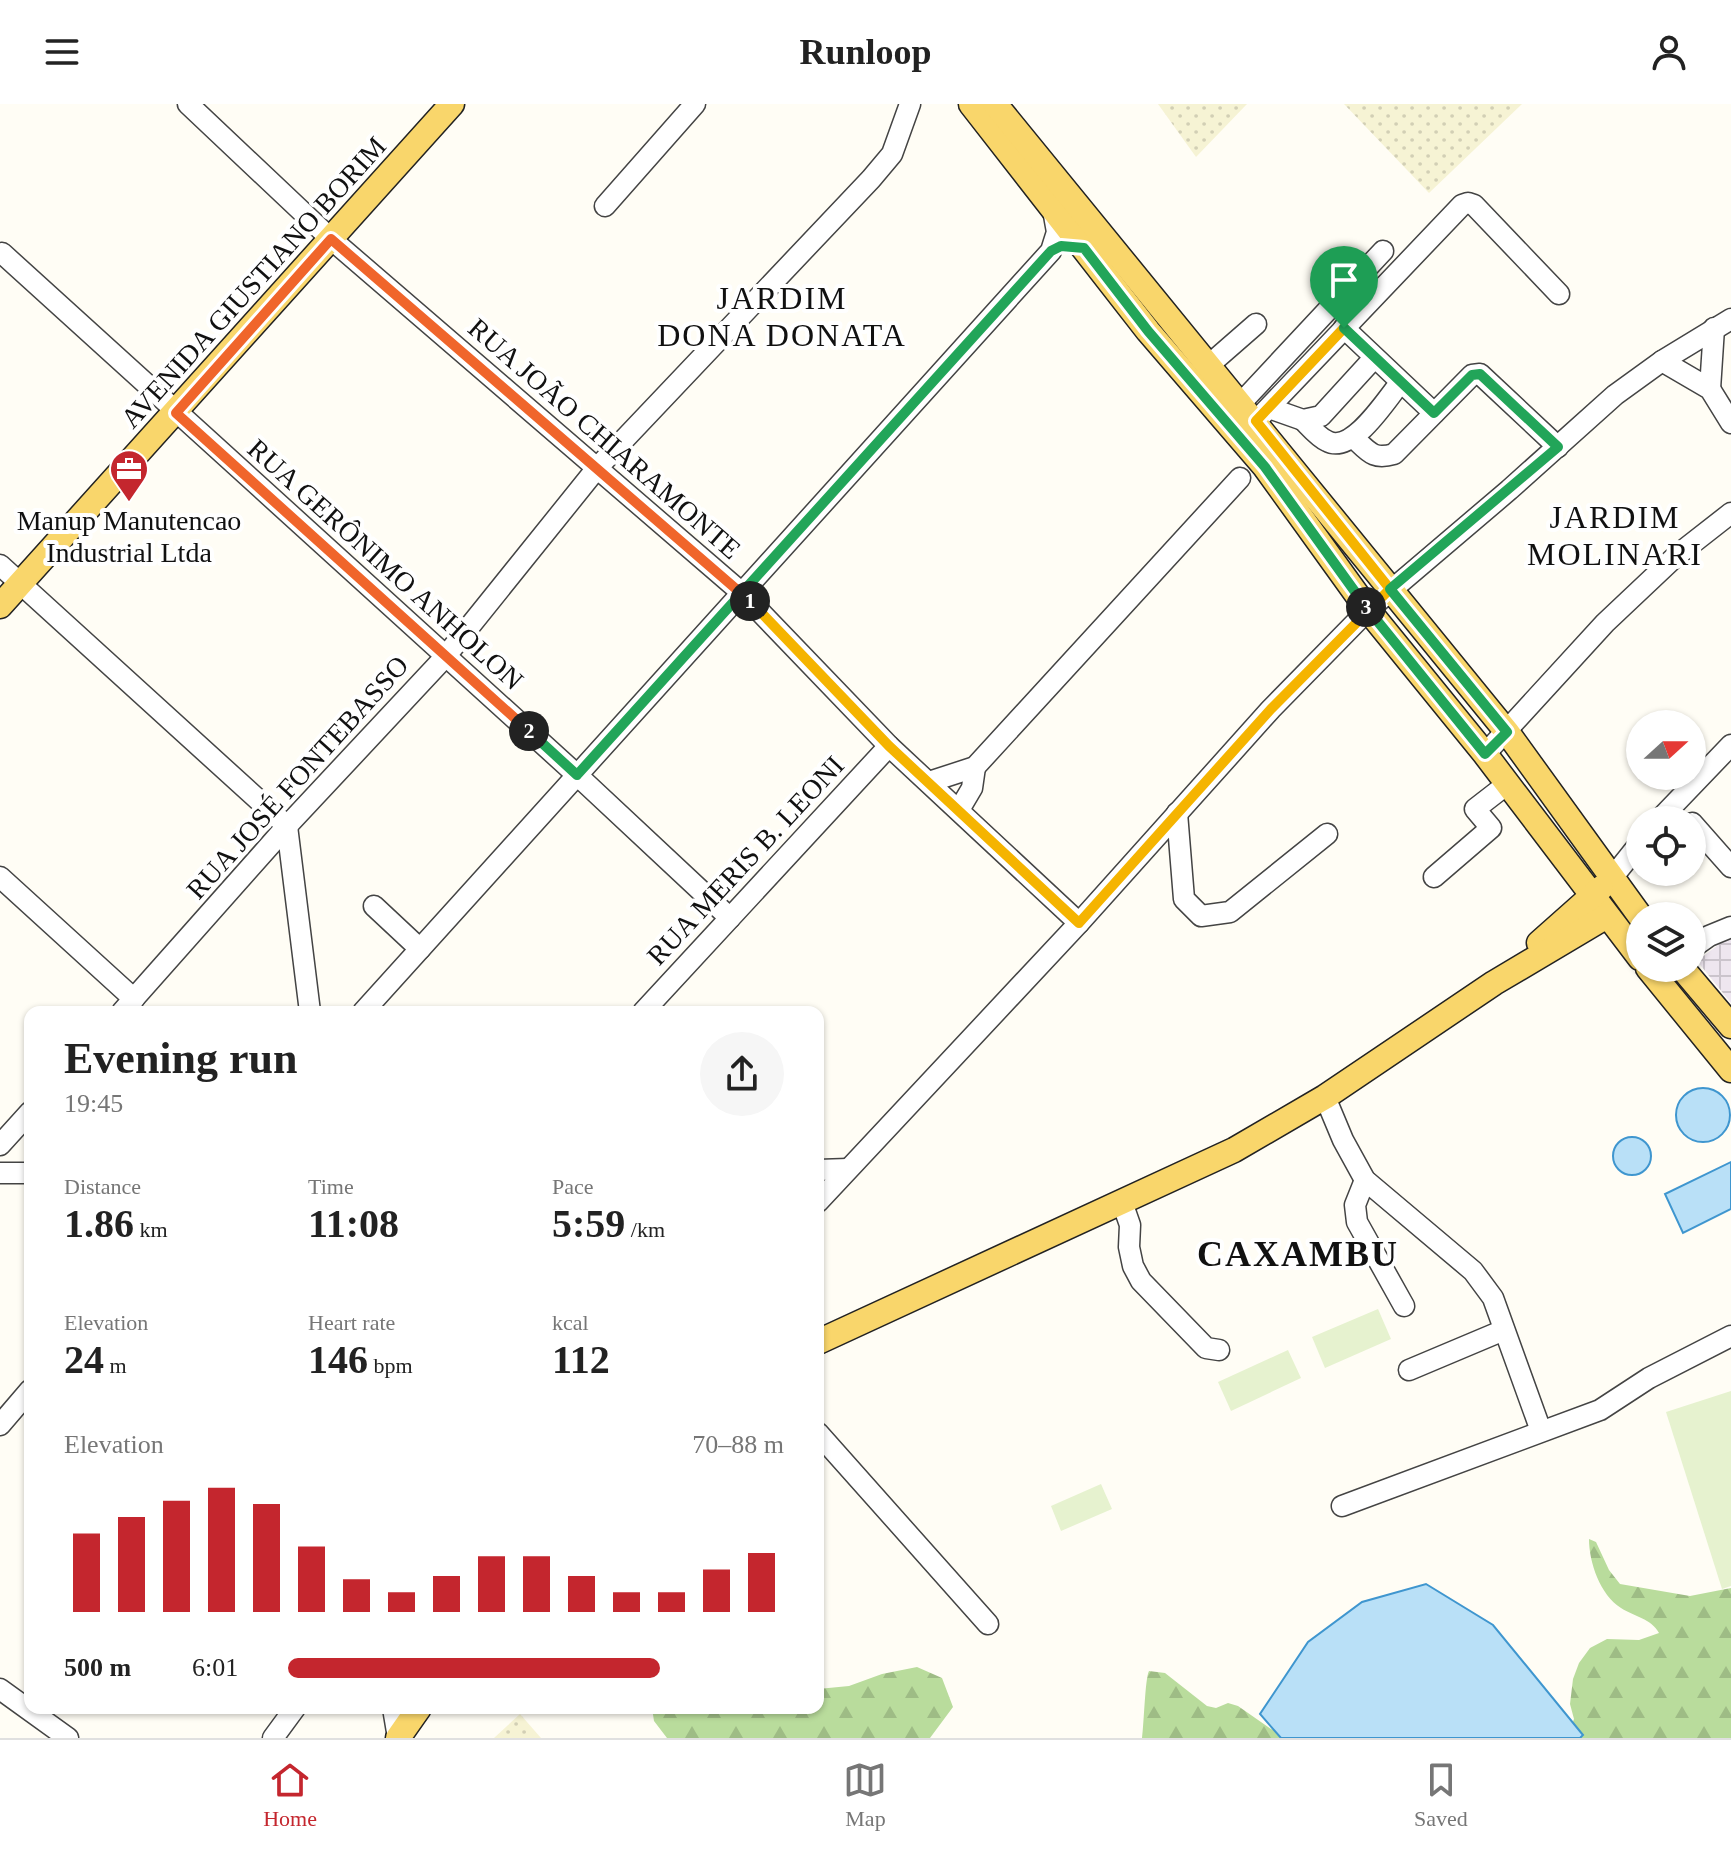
<!DOCTYPE html>
<meta charset="utf-8">
<style>
body{margin:0;font-family:Georgia,serif;background:#f6f6f6;color:#222;height:100vh;display:flex;flex-direction:column;font-size:30px;white-space:nowrap}
*{box-sizing:border-box;margin:0}
p{font-size:26px;color:#767676}
.icon{flex:none;width:44px;height:44px;fill:none;stroke:currentColor;stroke-width:2;stroke-linecap:round;stroke-linejoin:round}
.map{position:relative;flex:1;overflow:hidden}
.drawer{position:absolute;left:24px;top:902px;width:800px;height:708px;display:flex;flex-direction:column;background:#fff;border-radius:16px;box-shadow:0 2px 6px #0004}
.drawer>*{flex:none}
.needle{width:52px;rotate:69deg}
.buttons{position:absolute;left:1626px;top:606px;display:grid;gap:16px}
.buttons a{display:grid;place-items:center;width:80px;height:80px;border-radius:50%;background:#fff;box-shadow:0 2px 6px #0004;font-size:40px}
.pin{position:absolute;display:grid;place-items:center;width:68px;height:68px;color:#fff;margin:-82px -34px;border-radius:50% 50% 50% 0;rotate:-45deg;box-shadow:0 0 8px #0007}
.pin .icon{rotate:45deg}
.km{position:absolute;width:40px;height:40px;margin:-20px;border-radius:50%;background:#222;color:#fff;font-size:22px;line-height:40px;text-align:center}
.round{display:grid;place-items:center;flex:none;width:84px;height:84px;border-radius:42px;background:#f6f6f6}
.head{display:flex;align-items:center;justify-content:space-between;height:136px;padding:0 40px}
h1{font-size:44px;font-weight:600;line-height:60px}
.figures{display:grid;grid-template-columns:repeat(3,1fr);gap:12px;height:136px;padding:8px 40px}
.figures div{display:grid;align-content:center}
.figures b{font-size:40px;font-weight:600}
.figures small{font-size:22px;font-weight:400}
.figures p{font-size:22px}
.chart{height:224px;padding:16px 40px}
.chart p{display:flex;justify-content:space-between}
.chart svg{width:100%;height:144px;margin-top:8px;stroke:#c4262e;stroke-width:6}
ul{padding:0 40px;list-style:none;font-size:26px}
li{display:grid;grid-template-columns:128px 96px 1fr;align-items:center;height:60px}
li i{height:20px;border-radius:10px;background:#c4262e}
header{display:flex;justify-content:space-between;align-items:center;height:104px;padding:0 40px;background:#fff;font-size:36px;font-weight:600}
.menu{display:flex;justify-content:space-around;align-items:center;height:112px;border-top:2px solid #e0e0e0;background:#fff;font-size:22px;color:#767676}
.menu a{display:grid;justify-items:center;gap:4px}
.menu .current{color:#c4262e}
.map>svg:first-child{display:block}
.industrial{fill:url(#industrial-grid)}
.farmland{fill:url(#farmland-dots)}
.forest{fill:url(#forest-firs)}
.pitch{fill:#e6f2cf}
.water{fill:#b9e0f7;stroke:#3f96cf;stroke-width:2}
.lines{fill:none;stroke-linecap:round;stroke-linejoin:round}
.minor-casing{stroke:#444;stroke-width:23}
.major-casing{stroke:#222;stroke-width:27}
.minor{stroke:#fff;stroke-width:20}
.major{stroke:#f9d66b;stroke-width:24}
.split-1-casing{stroke:#fff;stroke-width:16}
.split-2-casing{stroke:#fff;stroke-width:16}
.split-3-casing{stroke:#fff;stroke-width:16}
.split-4-casing{stroke:#fff;stroke-width:16}
.split-1{stroke:#f5b400;stroke-width:10}
.split-2{stroke:#f0652b;stroke-width:10}
.split-3{stroke:#22a559;stroke-width:10}
.split-4{stroke:#22a559;stroke-width:10}
.labels{text-anchor:middle;stroke-width:8;stroke-linejoin:round;paint-order:stroke}
.street-label{font-size:28px;fill:#111;stroke:#fff}
.poi-label{font-size:28px;fill:#111;stroke:#fff}
.quarter-label{font-size:32px;letter-spacing:2px;fill:#111;stroke:#fff}
.district-label{font-size:36px;font-weight:bold;letter-spacing:2px;fill:#111;stroke:#fff}
</style>
<header><svg class="icon" aria-label="menu" viewBox="0 0 24 24"><path d="M4 6h16M4 12h16M4 18h16"/></svg>Runloop<svg class="icon" aria-label="person" viewBox="0 0 24 24"><circle cx="12" cy="8" r="4"/><path d="M4 21q1-7 8-7t8 7"/></svg></header>
<div class="map">
<svg width="1731" height="1634" viewBox="0 0 1731 1634">
<defs>
<pattern id="industrial-grid" width="8" height="8" patternUnits="userSpaceOnUse" patternTransform="scale(2)"><rect width="8" height="8" fill="#eee6ef"/><path d="M0 4h8M4 0v8" fill="none" stroke="#cbc4cc"/></pattern>
<pattern id="farmland-dots" width="8" height="8" patternUnits="userSpaceOnUse" patternTransform="scale(2)"><rect width="8" height="8" fill="#f6f3d4"/><path d="M2 2h.1M6 6h.1" fill="none" stroke="#d2cfb5" stroke-width="1.8" stroke-linecap="round"/></pattern>
<pattern id="forest-firs" width="22" height="20" patternUnits="userSpaceOnUse" patternTransform="scale(2)"><rect width="22" height="20" fill="#b9dc9c"/><path d="M5 1l3.5 6h-7zM16 11l3.5 6h-7z" fill="#9ebc85"/></pattern>
</defs>
<rect width="100%" height="100%" fill="#fffdf5"/>
<path class="industrial" d="M1731 831V899L1697 857Z"/>
<g class="farmland">
<path d="M1158 0H1247L1196 53Z"/>
<path d="M1344 0H1522L1429 89Z"/>
<path d="M520 1610 541 1634H494Z"/>
</g>
<g class="forest">
<path d="M1589 1435 1596 1438 1609 1466 1620 1480 1690 1492 1731 1484V1634H1559L1571 1623 1574 1615 1570 1600 1573 1575 1579 1559 1590 1544 1607 1535 1639 1536 1659 1529C1652 1515 1633 1512 1621 1504 1600 1491 1589 1458 1589 1435Z"/>
<path d="M917 1563 942 1574 953 1603 930 1634H667L654 1617 652 1604H818V1585L849 1582 882 1570Z"/>
<path d="M1149 1567 1165 1569 1207 1602 1216 1604 1228 1599 1238 1602 1271 1625 1294 1634H1142C1144 1620 1145 1574 1149 1567Z"/>
</g>
<g class="pitch">
<path d="M1378 1205 1391 1235 1325 1264 1312 1233Z"/>
<path d="M1288 1246 1301 1274 1231 1307 1218 1278Z"/>
<path d="M1731 1287V1482L1722 1485 1666 1308Z"/>
<path d="M1101 1380 1112 1405 1061 1427 1051 1402Z"/>
</g>
<g class="water">
<circle cx="1703" cy="1011" r="27"/>
<circle cx="1632" cy="1052" r="19"/>
<path d="M1731 1058V1105L1683 1129 1665 1090Z"/>
<path d="M1426 1480 1493 1521 1583 1631 1580 1634H1281L1260 1610 1308 1538 1362 1498Z"/>
</g>
<g class="lines">
<defs>
<g id="minor">
<path d="M188 0 331 135 742 489 889 642 1079 819"/>
<path d="M605 102 695 0"/>
<path d="M2 149 577 671 730 814"/>
<path d="M1344 224 1434 309"/>
<path d="M1662 257 1710 285 1731 319"/>
<path d="M1209 261 1256 220"/>
<path d="M1710 285 1714 224"/>
<path d="M1241 299 1383 147"/>
<path d="M1269 304 1303 316 1321 312 1374 254"/>
<path d="M1303 316C1310 323 1318 333 1327 337 1352 351 1386 296 1400 279"/>
<path d="M1256 317 1462 101 1468 99 1474 101 1559 190"/>
<path d="M1354 334C1369 348 1373 356 1394 350L1472 271 1480 270 1558 343"/>
<path d="M0 461 287 722 310 908"/>
<path d="M1485 650 1605 519 1676 452 1731 409"/>
<path d="M929 678 975 663 1240 374"/>
<path d="M959 706 972 684 975 663"/>
<path d="M1177 709 1184 795 1201 812 1230 808 1327 730"/>
<path d="M1659 716 1731 641"/>
<path d="M1692 719 1731 763"/>
<path d="M0 773 134 895"/>
<path d="M1434 773 1491 724 1475 705 1506 681"/>
<path d="M1612 774 1640 739"/>
<path d="M374 802 420 845"/>
<path d="M1692 844 1709 832 1731 823"/>
<path d="M122 908 287 722 445 553 597 364 871 75 892 50 910 0"/>
<path d="M363 908 1051 147 1057 128 1053 106"/>
<path d="M643 908 889 642"/>
<path d="M1325 993 1343 1036 1365 1076 1473 1167 1493 1194 1541 1327"/>
<path d="M0 1041 30 1008"/>
<path d="M818 1066 848 1065"/>
<path d="M0 1069H30"/>
<path d="M1365 1076 1355 1101 1357 1118 1404 1202"/>
<path d="M818 1098 1079 819 1271 605 1368 506 1509 386 1615 291 1662 257 1731 215"/>
<path d="M1122 1098 1130 1121 1129 1143 1133 1162 1141 1177 1206 1244 1219 1246"/>
<path d="M1409 1266 1504 1226"/>
<path d="M0 1321 30 1286"/>
<path d="M818 1329 988 1520"/>
<path d="M1342 1402 1600 1306 1649 1274 1731 1232"/>
<path d="M0 1585 68 1634"/>
<path d="M393 1604 398 1634"/>
<path d="M273 1634 295 1604"/>
</g>
<g id="major">
<path d="M971 0 1148 227 1265 363 1368 506 1485 650 1640 854"/>
<path d="M995 0 1507 628 1640 812"/>
<path d="M0 502 452 0"/>
<path d="M1539 839 1601 784"/>
<path d="M1648 864 1731 966"/>
<path d="M1682 864 1731 922"/>
<path d="M818 1238 1234 1046 1325 993 1494 879 1607 812"/>
<path d="M398 1634 419 1604"/>
</g>
</defs>
<use href="#minor" class="minor-casing"/>
<use href="#major" class="major-casing"/>
<use href="#minor" class="minor"/>
<use href="#major" class="major"/>
</g>
<g class="lines">
<defs>
<path id="split-1" d="M750 497 889 642 1079 819 1271 605 1390 485 1256 317 1344 224"/>
<path id="split-2" d="M529 627 176 309 331 135 750 497"/>
<path id="split-3" d="M529 627 577 671 1051 147 1061 142 1084 144 1148 227 1265 363 1366 503"/>
<path id="split-4" d="M1344 224 1434 309 1472 271 1480 270 1558 343 1390 485 1507 628 1485 650 1366 503"/>
</defs>
<use href="#split-1" class="split-1-casing"/>
<use href="#split-2" class="split-2-casing"/>
<use href="#split-3" class="split-3-casing"/>
<use href="#split-4" class="split-4-casing"/>
<use href="#split-1" class="split-1"/>
<use href="#split-2" class="split-2"/>
<use href="#split-3" class="split-3"/>
<use href="#split-4" class="split-4"/>
</g>
<defs>
<symbol id="office-pin" viewBox="-11 -11 22 30"><path d="M0 17L-7.5 6A9.5 9.5 0 1 1 7.5 6Z" fill="#c4262e" stroke="#fff"/><path d="M-6-3h4V-5.5h4V-3h4V5H-6ZM-1-4.5V-3h2v-1.5ZM-6 0V1H6V0Z" fill="#fff"/></symbol>
</defs>
<g fill-rule="evenodd">
<use href="#office-pin" x="107" y="343" width="44" height="60"/>
</g>
<g class="labels">
<g class="street-label">
<text transform="translate(253 178) rotate(-48)" y="10">AVENIDA GIUSTIANO BORIM</text>
<text transform="translate(605 334) rotate(41)" y="10">RUA JOÃO CHIARAMONTE</text>
<text transform="translate(386 460) rotate(42)" y="10">RUA GERÔNIMO ANHOLON</text>
<text transform="translate(297 673) rotate(-48)" y="10">RUA JOSÉ FONTEBASSO</text>
<text transform="translate(745 756) rotate(-47)" y="10">RUA MERIS B. LEONI</text>
</g>
<g class="poi-label">
<text x="129" y="426">Manup Manutencao<tspan x="129" dy="32">Industrial Ltda</tspan></text>
</g>
<g class="quarter-label">
<text x="782" y="205">JARDIM<tspan x="782" dy="37">DONA DONATA</tspan></text>
<text x="1615" y="424">JARDIM<tspan x="1615" dy="37">MOLINARI</tspan></text>
</g>
<g class="district-label">
<text x="1298" y="1162">CAXAMBU</text>
</g>
</g>
</svg>
<div class="buttons">
<a><svg class="needle" viewBox="-14 -14 28 28"><path d="M0-13l5 13h-10z" fill="#e53935"/><path d="M0 13l5-13h-10z" fill="#767676"/></svg></a>
<a><svg class="icon" aria-label="locate" viewBox="0 0 24 24"><circle cx="12" cy="12" r="6"/><path d="M12 2v4M12 18v4M2 12h4M18 12h4"/></svg></a>
<a><svg class="icon" aria-label="layers" viewBox="0 0 24 24"><path d="M12 4l9 5-9 5-9-5zM3 14l9 5 9-5"/></svg></a>
</div>
<div class="pin" style="left:1344px;top:224px;background:#1e9e55"><svg class="icon" aria-label="arrive" viewBox="0 0 24 24"><path d="M6 21V4h12l-3 4 3 4H6"/></svg></div>
<b class="km" style="left:750px;top:497px">1</b>
<b class="km" style="left:529px;top:627px">2</b>
<b class="km" style="left:1366px;top:503px">3</b>
<section class="drawer">
<div class="head"><div><h1>Evening run</h1><p>19:45</p></div><a class="round"><svg class="icon" aria-label="share" viewBox="0 0 24 24"><path d="M12 15V3M7 8l5-5 5 5M5 13v7h14v-7"/></svg></a></div>
<div class="figures">
<div><p>Distance</p><b>1.86<small> km</small></b></div>
<div><p>Time</p><b>11:08</b></div>
<div><p>Pace</p><b>5:59<small> /km</small></b></div>
</div>
<div class="figures">
<div><p>Elevation</p><b>24<small> m</small></b></div>
<div><p>Heart rate</p><b>146<small> bpm</small></b></div>
<div><p>kcal</p><b>112</b></div>
</div>
<div class="chart"><p><span>Elevation</span>70–88 m</p>
<svg viewBox="0 0 160 44" preserveAspectRatio="none"><path d="M5 44V20M15 44V15M25 44V10M35 44V6M45 44V11M55 44V24M65 44V34M75 44V38M85 44V33M95 44V27M105 44V27M115 44V33M125 44V38M135 44V38M145 44V31M155 44V26"/></svg>
</div>
<ul>
<li><b>500 m</b>6:01<i style="width:75%"></i></li>
</ul>
</section>
</div>
<nav class="menu">
<a class="current"><svg class="icon" aria-label="home" viewBox="0 0 24 24"><path d="M3 11l9-7 9 7M6 9v11h12V9"/></svg>Home</a>
<a><svg class="icon" aria-label="map" viewBox="0 0 24 24"><path d="M3 6l6-2 6 2 6-2v14l-6 2-6-2-6 2zM9 4v14M15 6v14"/></svg>Map</a>
<a><svg class="icon" aria-label="saved" viewBox="0 0 24 24"><path d="M7 4h10v16l-5-4-5 4z"/></svg>Saved</a>
</nav>
